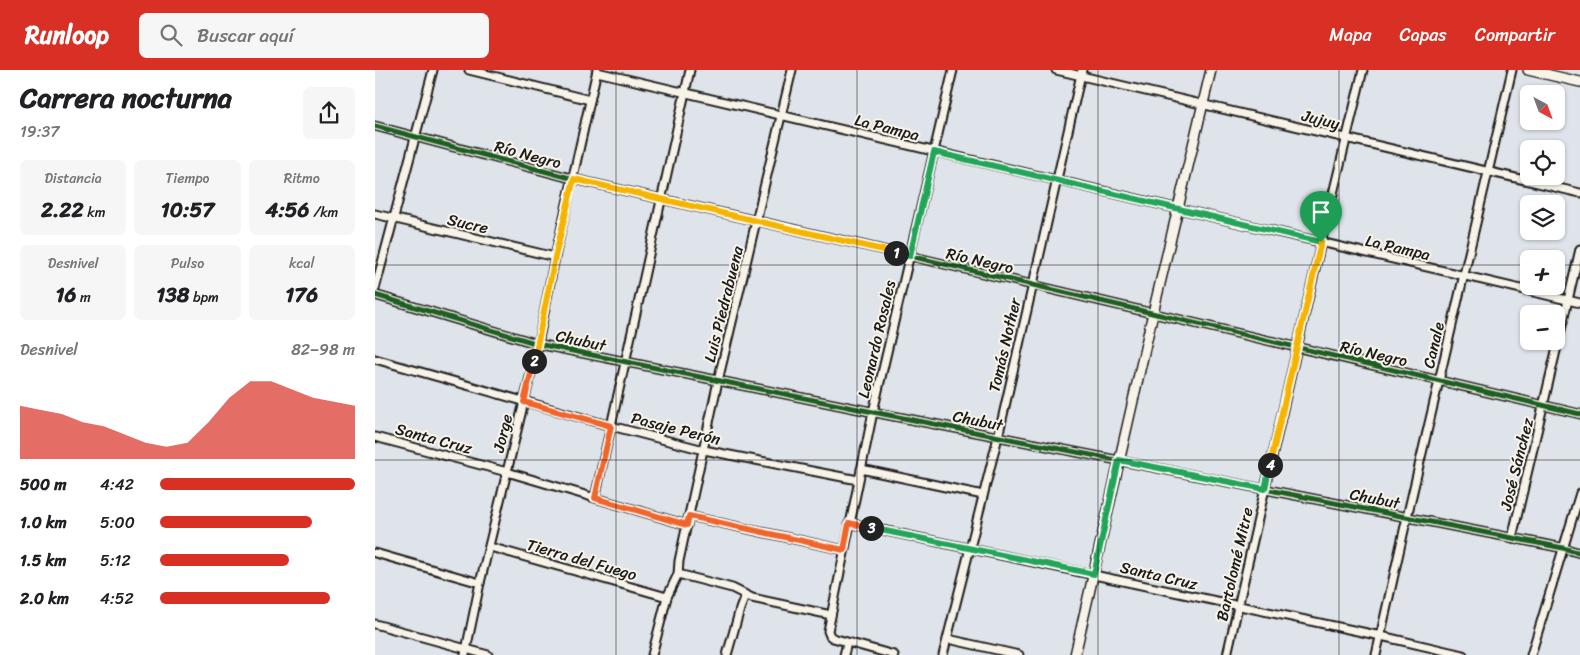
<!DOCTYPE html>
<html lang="es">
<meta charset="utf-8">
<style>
body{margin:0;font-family:Sriracha,sans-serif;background:#f6f6f6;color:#202124;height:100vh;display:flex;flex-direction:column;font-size:19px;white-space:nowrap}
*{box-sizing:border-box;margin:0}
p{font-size:16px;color:#757577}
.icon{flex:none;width:28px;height:28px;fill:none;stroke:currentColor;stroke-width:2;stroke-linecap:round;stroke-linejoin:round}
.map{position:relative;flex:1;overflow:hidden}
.side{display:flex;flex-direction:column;background:#fff;width:375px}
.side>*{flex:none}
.needle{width:32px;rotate:139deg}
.controls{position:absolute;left:1145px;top:15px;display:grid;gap:10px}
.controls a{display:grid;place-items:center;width:45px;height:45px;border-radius:8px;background:#fff;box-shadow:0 1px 4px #0004;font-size:25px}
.pin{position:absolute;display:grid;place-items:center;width:42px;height:42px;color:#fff;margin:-51px -21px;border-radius:50% 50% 50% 0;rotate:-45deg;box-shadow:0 0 5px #0007}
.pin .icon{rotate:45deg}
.km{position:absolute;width:25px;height:25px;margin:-12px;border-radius:50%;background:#222;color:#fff;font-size:14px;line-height:25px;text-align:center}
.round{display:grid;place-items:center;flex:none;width:52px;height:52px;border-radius:8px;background:#f6f6f6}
.overview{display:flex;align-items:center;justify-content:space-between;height:85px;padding:0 20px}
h1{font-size:28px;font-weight:700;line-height:38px}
.metrics{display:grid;grid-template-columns:repeat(3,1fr);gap:8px;height:85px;padding:5px 20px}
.metrics div{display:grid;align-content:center;border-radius:8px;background:#f6f6f6;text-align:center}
.metrics b{font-size:21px;font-weight:700}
.metrics small{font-size:14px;font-weight:400}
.metrics p{font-size:14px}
.chart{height:140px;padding:10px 20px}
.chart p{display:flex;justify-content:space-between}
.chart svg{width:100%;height:90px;margin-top:5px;fill:#d93025;opacity:.7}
ul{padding:0 20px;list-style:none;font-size:16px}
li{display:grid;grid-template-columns:80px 60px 1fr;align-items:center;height:38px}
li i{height:12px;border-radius:6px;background:#d93025}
header{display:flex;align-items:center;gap:30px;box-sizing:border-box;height:70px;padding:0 25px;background:#d93025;color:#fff}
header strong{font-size:24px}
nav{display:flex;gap:28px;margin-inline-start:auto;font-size:18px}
.search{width:350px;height:45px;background:#f6f6f6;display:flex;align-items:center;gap:12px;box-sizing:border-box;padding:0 18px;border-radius:8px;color:#757577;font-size:19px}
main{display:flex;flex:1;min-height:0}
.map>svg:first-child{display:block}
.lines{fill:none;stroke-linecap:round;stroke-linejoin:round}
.minor-casing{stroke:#1c1c1c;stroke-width:11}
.tertiary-casing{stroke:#1c1c1c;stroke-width:12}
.minor{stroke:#f7f3e8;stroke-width:7}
.tertiary{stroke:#f7f3e8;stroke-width:9}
.cycleway-casing{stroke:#f7f3e8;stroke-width:8}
.cycleway{stroke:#1b5e20;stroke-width:5}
.split-1-casing{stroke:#fff;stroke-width:10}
.split-2-casing{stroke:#fff;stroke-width:10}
.split-3-casing{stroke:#fff;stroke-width:10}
.split-4-casing{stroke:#fff;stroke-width:10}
.split-5-casing{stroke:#fff;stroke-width:10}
.split-1{stroke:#22a559;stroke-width:6}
.split-2{stroke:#f5b400;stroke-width:6}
.split-3{stroke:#f0652b;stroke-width:6}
.split-4{stroke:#22a559;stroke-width:6}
.split-5{stroke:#f5b400;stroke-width:6}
.grid{fill:none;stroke:#1c1c1c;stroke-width:1;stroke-opacity:0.55}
.labels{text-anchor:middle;stroke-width:4;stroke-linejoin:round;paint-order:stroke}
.street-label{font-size:16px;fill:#1c1c1c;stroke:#f7f3e8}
</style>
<header>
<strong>Runloop</strong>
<div class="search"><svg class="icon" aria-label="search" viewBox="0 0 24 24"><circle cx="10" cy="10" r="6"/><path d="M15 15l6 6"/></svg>Buscar aquí</div>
<nav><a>Mapa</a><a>Capas</a><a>Compartir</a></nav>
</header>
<main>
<section class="side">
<div class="overview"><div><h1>Carrera nocturna</h1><p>19:37</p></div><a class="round"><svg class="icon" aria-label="share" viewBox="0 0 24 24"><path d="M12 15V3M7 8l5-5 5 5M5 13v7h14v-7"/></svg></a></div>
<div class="metrics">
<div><p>Distancia</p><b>2.22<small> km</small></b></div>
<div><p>Tiempo</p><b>10:57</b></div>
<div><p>Ritmo</p><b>4:56<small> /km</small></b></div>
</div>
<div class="metrics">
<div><p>Desnivel</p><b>16<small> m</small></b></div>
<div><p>Pulso</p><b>138<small> bpm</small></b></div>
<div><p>kcal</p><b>176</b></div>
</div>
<div class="chart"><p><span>Desnivel</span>82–98 m</p>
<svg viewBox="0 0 160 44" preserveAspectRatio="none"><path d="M0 44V18L10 20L20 22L30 26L40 28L50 32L60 36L70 38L80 36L90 26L100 14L110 6L120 6L130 10L140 14L150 16L160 18V44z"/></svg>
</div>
<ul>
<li><b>500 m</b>4:42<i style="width:100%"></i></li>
<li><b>1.0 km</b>5:00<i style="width:78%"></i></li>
<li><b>1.5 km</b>5:12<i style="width:66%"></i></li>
<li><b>2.0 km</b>4:52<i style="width:87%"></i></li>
</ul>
</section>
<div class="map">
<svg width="1205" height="585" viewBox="0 0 1205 585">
<rect width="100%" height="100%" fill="#dfe4ea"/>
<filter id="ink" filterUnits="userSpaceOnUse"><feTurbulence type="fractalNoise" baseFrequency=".02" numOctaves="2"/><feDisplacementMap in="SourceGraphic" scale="10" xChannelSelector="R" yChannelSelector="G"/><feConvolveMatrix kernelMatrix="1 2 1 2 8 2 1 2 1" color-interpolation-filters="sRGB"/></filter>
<g filter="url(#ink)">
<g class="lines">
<defs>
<g id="minor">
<path d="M94 0 215 30"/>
<path d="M681 0 1205 123"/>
<path d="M222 2 1205 233"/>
<path d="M0 56 199 109 535 186 1205 344"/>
<path d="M0 144 180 187"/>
<path d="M0 219 58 0"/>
<path d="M0 225 163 274 498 342 1188 478 1205 483"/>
<path d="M0 289 236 356 329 380 483 410"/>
<path d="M0 367 132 402 312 455"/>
<path d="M486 399 608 425"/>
<path d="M220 428 315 0"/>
<path d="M314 446 469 480"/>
<path d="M474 453 1006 566 1088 585"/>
<path d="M1137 468 1205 179"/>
<path d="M115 477 292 527"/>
<path d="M0 483 105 513"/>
<path d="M303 504 357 518 377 528 456 545"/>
<path d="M0 554 113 585"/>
<path d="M573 569 644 585"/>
<path d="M90 585 105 513 163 274 180 187 222 0"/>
<path d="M277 585 292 527 303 504 304 491 343 311 417 0"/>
<path d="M352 585 365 539 370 526"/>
<path d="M469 585 472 573"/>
<path d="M519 585 458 568 455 566 453 561 498 342 578 0"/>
<path d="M568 585 623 367 707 0"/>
<path d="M852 585 946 173 988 0"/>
<path d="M1001 585 1032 447 1137 0"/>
<path d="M1156 585 1205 423"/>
</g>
<g id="tertiary">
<path d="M1153 0 1205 12"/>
<path d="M700 585 778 243 836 0"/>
</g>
</defs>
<use href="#minor" class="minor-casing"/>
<use href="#tertiary" class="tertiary-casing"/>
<use href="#minor" class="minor"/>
<use href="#tertiary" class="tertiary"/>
<defs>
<g id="cycleway">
<path d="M0 56 199 109 535 186 1205 344"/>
<path d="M0 225 163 274 498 342 1188 478 1205 483"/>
</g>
</defs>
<use href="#cycleway" class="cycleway-casing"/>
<use href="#cycleway" class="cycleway"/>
</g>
</g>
<g class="lines" filter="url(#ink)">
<defs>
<path id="split-1" d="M521 183 535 186 559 82 946 172"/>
<path id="split-2" d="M159 291 180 187 199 109 521 183"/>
<path id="split-3" d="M159 291 149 332 236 356 220 428 312 455 314 446 469 480 474 453 496 458"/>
<path id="split-4" d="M496 458 719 504 744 390 890 419 895 395"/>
<path id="split-5" d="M895 395 946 172"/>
</defs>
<use href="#split-1" class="split-1-casing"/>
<use href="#split-2" class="split-2-casing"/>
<use href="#split-3" class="split-3-casing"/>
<use href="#split-4" class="split-4-casing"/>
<use href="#split-5" class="split-5-casing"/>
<use href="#split-1" class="split-1"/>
<use href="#split-2" class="split-2"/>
<use href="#split-3" class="split-3"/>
<use href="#split-4" class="split-4"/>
<use href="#split-5" class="split-5"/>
</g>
<path class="grid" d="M241 0V585M482 0V585M723 0V585M964 0V585M0 195H1154M1181 195H1205M0 390H1205"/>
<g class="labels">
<g class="street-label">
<text transform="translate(946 49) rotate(14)" y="6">Jujuy</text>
<text transform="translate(512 57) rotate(14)" y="6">La Pampa</text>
<text transform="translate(153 84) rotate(15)" y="6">Río Negro</text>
<text transform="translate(93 153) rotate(13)" y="6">Sucre</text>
<text transform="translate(1023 177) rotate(13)" y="6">La Pampa</text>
<text transform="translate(605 190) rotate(13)" y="6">Río Negro</text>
<text transform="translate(348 234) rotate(-76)" y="6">Luis Piedrabuena</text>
<text transform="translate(501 269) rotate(-77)" y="6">Leonardo Rosales</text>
<text transform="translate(206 270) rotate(12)" y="6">Chubut</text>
<text transform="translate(629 275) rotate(-77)" y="6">Tomás Nother</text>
<text transform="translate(1058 275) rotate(-77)" y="6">Canale</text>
<text transform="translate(999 283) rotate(13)" y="6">Río Negro</text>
<text transform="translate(603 350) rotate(11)" y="6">Chubut</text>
<text transform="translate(301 358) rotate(14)" y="6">Pasaje Perón</text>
<text transform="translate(127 363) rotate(-76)" y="6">Jorge</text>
<text transform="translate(59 368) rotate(15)" y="6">Santa Cruz</text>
<text transform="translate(1141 394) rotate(-76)" y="6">José Sánchez</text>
<text transform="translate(1000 428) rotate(11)" y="6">Chubut</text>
<text transform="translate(207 489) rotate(16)" y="6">Tierra del Fuego</text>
<text transform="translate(859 494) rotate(-77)" y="6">Bartolomé Mitre</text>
<text transform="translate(784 505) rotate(13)" y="6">Santa Cruz</text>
</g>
</g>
</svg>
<div class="controls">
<a><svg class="needle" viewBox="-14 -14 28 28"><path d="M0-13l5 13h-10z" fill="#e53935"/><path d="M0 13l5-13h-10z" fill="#757577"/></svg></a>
<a><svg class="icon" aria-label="locate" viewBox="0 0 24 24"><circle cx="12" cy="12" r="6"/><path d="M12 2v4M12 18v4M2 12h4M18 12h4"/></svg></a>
<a><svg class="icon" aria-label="layers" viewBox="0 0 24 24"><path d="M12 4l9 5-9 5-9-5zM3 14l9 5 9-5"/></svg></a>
<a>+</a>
<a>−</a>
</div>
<div class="pin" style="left:946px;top:172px;background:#1e9e55"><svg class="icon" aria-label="arrive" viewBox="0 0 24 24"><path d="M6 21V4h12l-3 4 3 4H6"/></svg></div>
<b class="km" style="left:521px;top:183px">1</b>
<b class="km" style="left:159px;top:291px">2</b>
<b class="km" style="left:496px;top:458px">3</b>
<b class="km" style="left:895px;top:395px">4</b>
</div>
</main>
